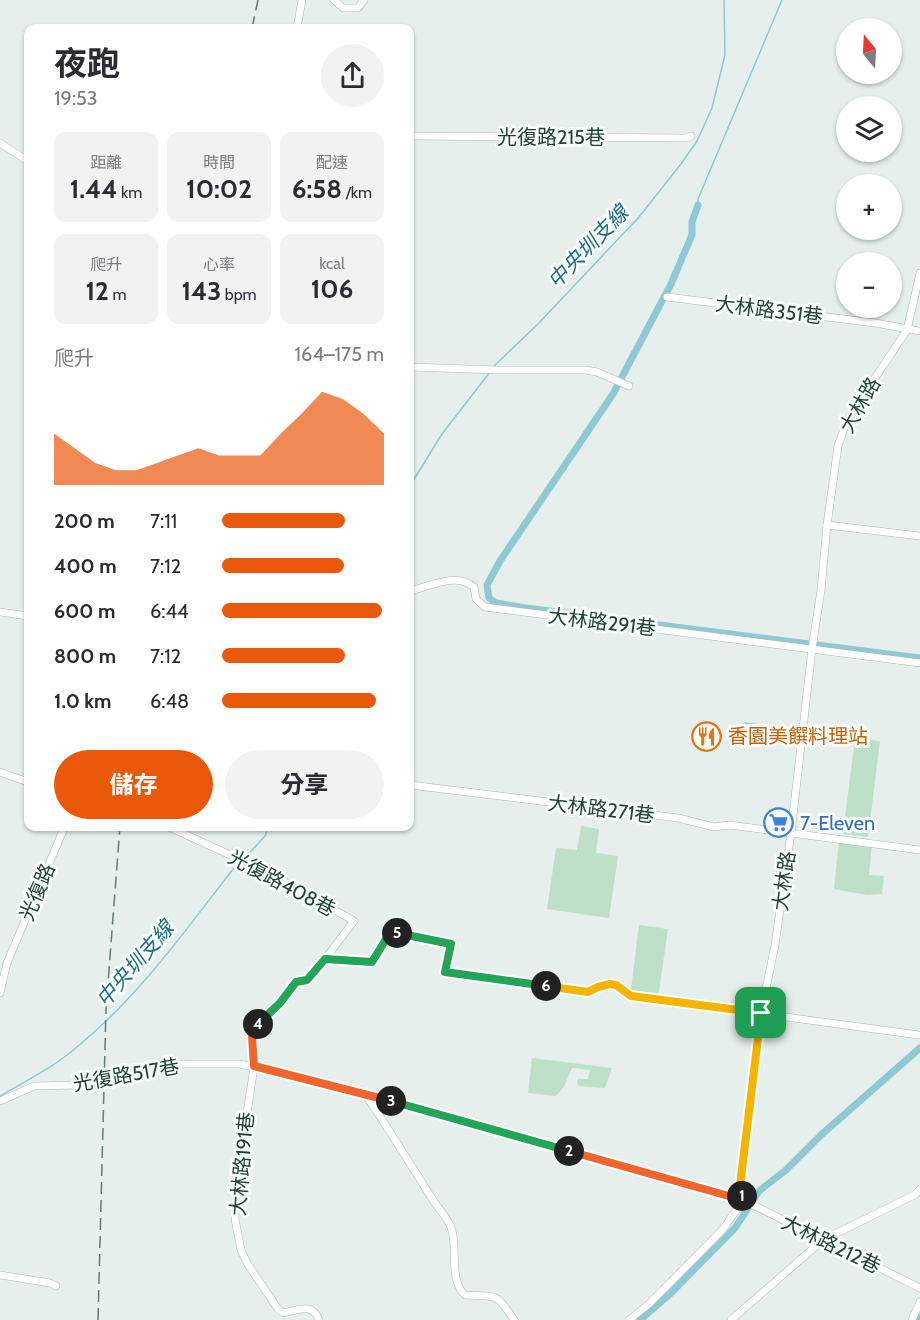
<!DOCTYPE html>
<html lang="zh-TW">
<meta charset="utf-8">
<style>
body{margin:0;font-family:Cabin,"Noto Sans TC",sans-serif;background:#f2f2f3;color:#2b2b33;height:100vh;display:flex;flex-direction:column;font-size:22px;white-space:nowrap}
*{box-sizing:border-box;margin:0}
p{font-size:20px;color:#7c7c81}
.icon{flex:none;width:33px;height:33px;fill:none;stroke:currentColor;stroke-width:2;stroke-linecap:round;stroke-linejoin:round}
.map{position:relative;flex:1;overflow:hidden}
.panel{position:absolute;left:24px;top:24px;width:390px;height:807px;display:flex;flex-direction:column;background:#fff;border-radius:12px;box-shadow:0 2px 4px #0004}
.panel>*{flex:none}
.needle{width:39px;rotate:342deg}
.buttons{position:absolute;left:836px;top:18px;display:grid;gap:12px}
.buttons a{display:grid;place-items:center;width:66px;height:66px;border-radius:50%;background:#fff;box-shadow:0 2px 4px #0004;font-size:30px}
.pin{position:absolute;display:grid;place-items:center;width:51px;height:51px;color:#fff;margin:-26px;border-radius:12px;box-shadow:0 3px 9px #0006}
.km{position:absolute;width:30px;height:30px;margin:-15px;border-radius:50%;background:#222;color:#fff;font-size:16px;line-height:30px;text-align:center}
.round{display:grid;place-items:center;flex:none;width:63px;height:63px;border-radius:32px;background:#f2f2f3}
.summary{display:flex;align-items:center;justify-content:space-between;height:102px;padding:0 30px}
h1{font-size:33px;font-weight:700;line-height:45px}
.metrics{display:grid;grid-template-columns:repeat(3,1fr);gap:9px;height:102px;padding:6px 30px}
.metrics div{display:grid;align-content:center;border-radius:12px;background:#f2f2f3;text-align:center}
.metrics b{font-size:26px;font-weight:700}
.metrics small{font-size:16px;font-weight:400}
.metrics p{font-size:16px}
.chart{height:168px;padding:12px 30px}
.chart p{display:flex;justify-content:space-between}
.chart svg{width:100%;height:108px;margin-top:6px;fill:#ea580c;opacity:.7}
.action{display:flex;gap:12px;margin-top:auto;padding:12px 30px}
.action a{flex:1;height:69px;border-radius:36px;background:#ea580c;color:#fff;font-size:24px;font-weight:700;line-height:69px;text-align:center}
.action a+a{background:#f2f2f3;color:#2b2b33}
ul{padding:0 30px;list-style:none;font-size:20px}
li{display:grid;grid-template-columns:96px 72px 1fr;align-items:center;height:45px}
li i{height:15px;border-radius:8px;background:#ea580c}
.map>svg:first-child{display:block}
.green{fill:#bfe0c8}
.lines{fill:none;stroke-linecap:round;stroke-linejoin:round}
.stream{stroke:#8ec9d4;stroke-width:1.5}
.canal{stroke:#8ec9d4;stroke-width:7}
.river{stroke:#8ec9d4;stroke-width:10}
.minor-casing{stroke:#a8b8b2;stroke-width:8}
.minor{stroke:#fff;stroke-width:7}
.rail{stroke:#5f7d75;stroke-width:1.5;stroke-dasharray:12 6;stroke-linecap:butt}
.split-1-casing{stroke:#fff;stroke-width:12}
.split-2-casing{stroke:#fff;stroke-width:12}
.split-3-casing{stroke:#fff;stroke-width:12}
.split-4-casing{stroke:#fff;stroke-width:12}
.split-5-casing{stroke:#fff;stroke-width:12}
.split-6-casing{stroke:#fff;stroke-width:12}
.split-7-casing{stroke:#fff;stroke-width:12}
.split-1{stroke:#f5b400;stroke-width:8}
.split-2{stroke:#f0652b;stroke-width:8}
.split-3{stroke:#22a559;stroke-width:8}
.split-4{stroke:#f0652b;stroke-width:8}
.split-5{stroke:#22a559;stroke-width:8}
.split-6{stroke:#22a559;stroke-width:8}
.split-7{stroke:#f5b400;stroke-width:8}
.labels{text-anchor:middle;stroke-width:6;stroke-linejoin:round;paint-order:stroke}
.street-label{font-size:20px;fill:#24423a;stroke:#f7fbf9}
.food-label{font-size:20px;fill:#c56008;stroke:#f7fbf9;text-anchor:start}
.shop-label{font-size:20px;fill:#366cbe;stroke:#f7fbf9;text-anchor:start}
.water-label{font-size:21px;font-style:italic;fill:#1c6f80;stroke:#f7fbf9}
</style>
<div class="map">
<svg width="920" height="1320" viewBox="0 0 920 1320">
<rect width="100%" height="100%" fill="#e6efeb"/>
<g class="green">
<path d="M855 738 880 741 868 837 843 834Z"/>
<path d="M581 826 599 829 596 853 618 856 609 918 547 909 556 848 577 850Z"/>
<path d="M839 841 872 845 869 875 884 876 882 894 867 895 834 889Z"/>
<path d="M639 925 668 929 658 998 634 994 631 989Z"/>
<path d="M532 1058 612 1068 605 1088 578 1086 577 1079H588L590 1070 572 1068 564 1087 556 1096 528 1093Z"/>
</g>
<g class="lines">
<g class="stream">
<path d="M698 205V199L782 0"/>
<path d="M494 366 538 324 639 217 681 164 697 141 712 108 725 55 724 0"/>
<path d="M410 486 442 434 490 372"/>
<path d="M740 726 744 723 798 730"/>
<path d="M244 859 265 836 269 826"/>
<path d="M0 1096C26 1081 54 1067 77 1047 139 996 185 931 233 869L241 862"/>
</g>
<g class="canal">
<path d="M698 205 692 222V235L671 284 613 394 500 561 487 585 489 598 496 603 526 608 920 658"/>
<path d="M640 1320 670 1294 735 1228 759 1191 786 1170 821 1135 920 1048"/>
</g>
<path class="river" d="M920 1320V1319"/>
<defs>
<g id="minor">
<path d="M334 0 343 8H358L364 0"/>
<path d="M297 28 302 0"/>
<path d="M410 136 687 138 691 136"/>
<path d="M0 143 28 161"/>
<path d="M667 297 875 323 920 331"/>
<path d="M410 367 498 370H586L597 372 629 386"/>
<path d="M827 525 920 536"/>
<path d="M410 591C431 586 455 572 474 587L476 599 485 607 920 663"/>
<path d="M0 612 28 616"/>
<path d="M0 772 28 782"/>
<path d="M410 785 678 818 714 827 729 825 920 850"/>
<path d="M167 826 263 870 354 921 325 959"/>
<path d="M0 993 7 963 65 826"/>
<path d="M365 1094C389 1129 410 1164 433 1200 438 1208 445 1215 449 1223 460 1243 447 1278 465 1295 498 1297 496 1292 514 1320"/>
<path d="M0 1101 34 1086 77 1085 174 1064H240L254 1067 381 1098 722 1193 743 1200 920 1288"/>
<path d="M0 1275 50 1283 56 1286"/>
<path d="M319 1320C313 1302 297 1310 283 1313L278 1309 247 1263 241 1250 235 1219 237 1179 254 1067 252 1036 260 1021 280 1003 296 982 307 979 325 959 372 962 391 931 451 944 445 972 588 992C608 981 613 983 631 996L919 1035"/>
<path d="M629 1320 649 1304 724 1228 743 1200 740 1186 761 1013 775 945 791 833 812 649 821 590 827 525 838 446 847 420 907 330 920 273"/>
<path d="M731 1320 823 1240 916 1194 920 1189"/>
<path d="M912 1320 920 1302"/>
</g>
</defs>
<use href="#minor" class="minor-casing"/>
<use href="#minor" class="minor"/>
<g class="rail">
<path d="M252 28 258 0"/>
<path d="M98 1320 106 1009 120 826"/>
</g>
</g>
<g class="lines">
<defs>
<path id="split-1" d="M742 1196 740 1186 761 1013"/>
<path id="split-2" d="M569 1151 743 1200 742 1196"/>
<path id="split-3" d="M391 1101 569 1151"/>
<path id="split-4" d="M258 1024 252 1036 254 1066 391 1101"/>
<path id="split-5" d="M258 1024 280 1003 296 982 307 980 325 959 372 962 391 931 397 933"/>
<path id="split-6" d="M397 933 451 944 445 972 546 986"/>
<path id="split-7" d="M546 986 588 992 598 987 610 984 616 985 631 996 761 1013"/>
</defs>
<use href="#split-1" class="split-1-casing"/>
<use href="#split-2" class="split-2-casing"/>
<use href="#split-3" class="split-3-casing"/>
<use href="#split-4" class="split-4-casing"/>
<use href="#split-5" class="split-5-casing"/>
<use href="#split-6" class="split-6-casing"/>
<use href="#split-7" class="split-7-casing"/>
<use href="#split-1" class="split-1"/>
<use href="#split-2" class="split-2"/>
<use href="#split-3" class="split-3"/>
<use href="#split-4" class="split-4"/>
<use href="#split-5" class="split-5"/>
<use href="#split-6" class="split-6"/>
<use href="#split-7" class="split-7"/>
</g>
<defs>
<symbol id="restaurant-ring" viewBox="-11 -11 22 22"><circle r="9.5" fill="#f7fbf9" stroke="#e8710a" stroke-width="1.5"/><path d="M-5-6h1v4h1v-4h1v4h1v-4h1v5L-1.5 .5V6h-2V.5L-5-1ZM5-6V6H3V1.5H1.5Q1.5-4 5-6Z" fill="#e8710a"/></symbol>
<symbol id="supermarket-ring" viewBox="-11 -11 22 22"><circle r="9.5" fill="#f7fbf9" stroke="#3f7fe0" stroke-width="1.5"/><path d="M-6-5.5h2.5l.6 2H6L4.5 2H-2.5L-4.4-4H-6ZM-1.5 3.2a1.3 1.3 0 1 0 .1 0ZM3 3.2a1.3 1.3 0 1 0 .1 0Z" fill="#3f7fe0"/></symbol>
</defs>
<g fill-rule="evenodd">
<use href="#restaurant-ring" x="690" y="720" width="33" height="33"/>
<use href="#supermarket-ring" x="762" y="806" width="33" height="33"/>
</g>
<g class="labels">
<g class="street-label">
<text x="551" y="144">光復路215巷</text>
<text transform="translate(769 310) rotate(7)" y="7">大林路351巷</text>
<text transform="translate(860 405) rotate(-60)" y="7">大林路</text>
<text transform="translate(602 622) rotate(7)" y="7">大林路291巷</text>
<text transform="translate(601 809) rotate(7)" y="7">大林路271巷</text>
<text transform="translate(784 881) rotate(-82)" y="7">大林路</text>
<text transform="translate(282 883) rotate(28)" y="7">光復路408巷</text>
<text transform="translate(37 892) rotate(-67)" y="7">光復路</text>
<text transform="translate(126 1075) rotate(-10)" y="7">光復路517巷</text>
<text transform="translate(242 1164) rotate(-85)" y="7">大林路191巷</text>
<text transform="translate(831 1244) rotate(26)" y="7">大林路212巷</text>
</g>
<g class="food-label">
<text x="728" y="743">香園美饌料理站</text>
</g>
<g class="shop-label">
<text x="800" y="830">7-Eleven</text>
</g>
<g class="water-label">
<text transform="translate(588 247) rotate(-46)" y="7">中央圳支線</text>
<text transform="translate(135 964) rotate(-49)" y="7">中央圳支線</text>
</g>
</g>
</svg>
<div class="buttons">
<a><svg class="needle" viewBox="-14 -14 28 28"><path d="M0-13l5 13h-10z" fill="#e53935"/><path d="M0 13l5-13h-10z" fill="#7c7c81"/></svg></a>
<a><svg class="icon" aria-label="layers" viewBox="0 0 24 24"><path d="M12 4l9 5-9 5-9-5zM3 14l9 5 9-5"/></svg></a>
<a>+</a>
<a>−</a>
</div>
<div class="pin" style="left:761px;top:1013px;background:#1e9e55"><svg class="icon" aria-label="arrive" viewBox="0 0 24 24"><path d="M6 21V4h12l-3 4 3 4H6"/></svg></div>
<b class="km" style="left:742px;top:1196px">1</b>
<b class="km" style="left:569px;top:1151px">2</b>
<b class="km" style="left:391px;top:1101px">3</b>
<b class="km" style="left:258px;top:1024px">4</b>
<b class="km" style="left:397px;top:933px">5</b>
<b class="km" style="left:546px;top:986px">6</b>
<section class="panel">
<div class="summary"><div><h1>夜跑</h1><p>19:53</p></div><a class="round"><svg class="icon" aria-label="share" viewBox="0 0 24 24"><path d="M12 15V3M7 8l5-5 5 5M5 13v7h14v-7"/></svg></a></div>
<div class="metrics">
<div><p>距離</p><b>1.44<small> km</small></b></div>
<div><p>時間</p><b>10:02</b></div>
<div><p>配速</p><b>6:58<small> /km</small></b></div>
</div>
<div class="metrics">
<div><p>爬升</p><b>12<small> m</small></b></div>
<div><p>心率</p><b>143<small> bpm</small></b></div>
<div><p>kcal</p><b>106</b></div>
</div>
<div class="chart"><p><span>爬升</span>164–175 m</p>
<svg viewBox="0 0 160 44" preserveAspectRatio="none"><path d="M0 44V23L10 29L20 35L30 38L40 38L50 35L60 32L70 29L80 32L90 32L100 32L110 23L120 15L130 6L140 9L150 15L160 23V44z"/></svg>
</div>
<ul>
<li><b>200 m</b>7:11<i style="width:76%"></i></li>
<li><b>400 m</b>7:12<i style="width:75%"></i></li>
<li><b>600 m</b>6:44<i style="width:99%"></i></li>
<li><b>800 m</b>7:12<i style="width:76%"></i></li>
<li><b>1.0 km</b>6:48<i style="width:95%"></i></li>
</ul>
<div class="action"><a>儲存</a><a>分享</a></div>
</section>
</div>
